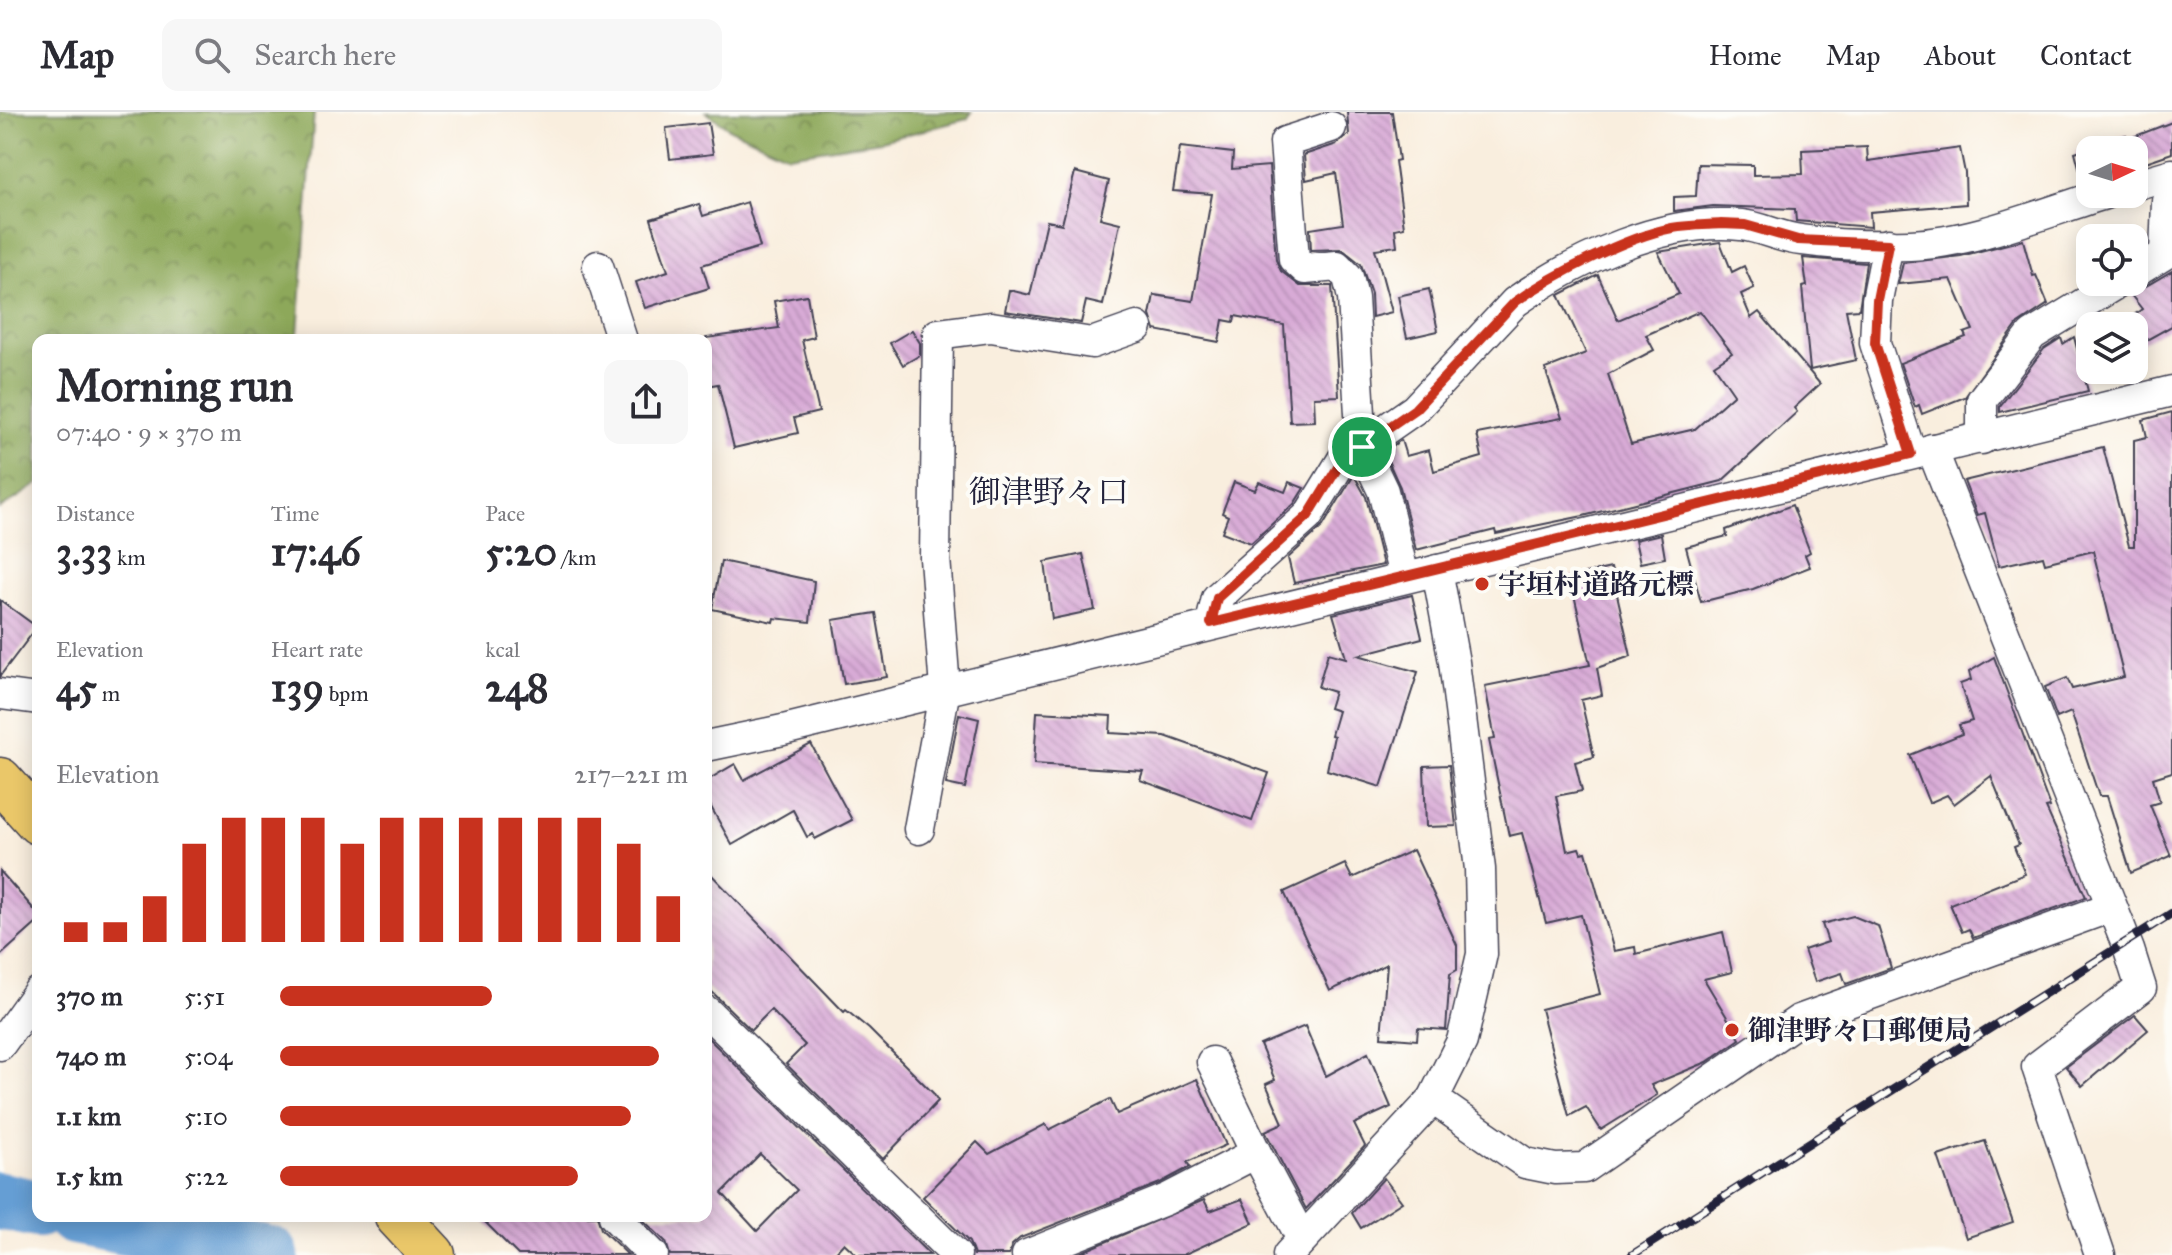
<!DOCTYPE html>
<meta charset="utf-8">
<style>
body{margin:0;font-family:"IM FELL Great Primer","Noto Serif JP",serif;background:#f7f7f7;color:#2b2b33;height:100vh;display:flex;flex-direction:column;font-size:30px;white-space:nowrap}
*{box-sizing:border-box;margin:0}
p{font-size:26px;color:#7c7c81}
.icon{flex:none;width:44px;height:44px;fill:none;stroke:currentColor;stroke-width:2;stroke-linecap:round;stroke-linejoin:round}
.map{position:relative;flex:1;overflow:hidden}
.panel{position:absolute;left:32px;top:222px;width:680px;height:888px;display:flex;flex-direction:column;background:#fff;border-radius:16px;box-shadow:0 4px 20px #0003}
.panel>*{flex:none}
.needle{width:52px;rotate:86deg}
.fabs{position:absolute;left:2076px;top:24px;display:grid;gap:16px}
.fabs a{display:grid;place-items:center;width:72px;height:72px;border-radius:16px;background:#fff;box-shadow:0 4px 20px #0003;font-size:40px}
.pin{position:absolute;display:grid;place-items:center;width:68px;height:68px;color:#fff;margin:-34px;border:4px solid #fff;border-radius:50%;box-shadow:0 2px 8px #0007}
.round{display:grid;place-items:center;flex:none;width:84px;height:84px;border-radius:16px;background:#f7f7f7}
.head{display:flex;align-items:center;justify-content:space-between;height:136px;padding:0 24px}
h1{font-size:44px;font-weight:700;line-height:60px}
.stats{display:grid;grid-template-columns:repeat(3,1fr);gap:12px;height:136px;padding:8px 24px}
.stats div{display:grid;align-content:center}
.stats b{font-size:40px;font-weight:700}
.stats small{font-size:22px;font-weight:400}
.stats p{font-size:22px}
.chart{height:224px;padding:16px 24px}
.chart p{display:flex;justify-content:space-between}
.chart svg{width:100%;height:144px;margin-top:8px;stroke:#c8321e;stroke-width:6}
ul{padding:0 24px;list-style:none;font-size:26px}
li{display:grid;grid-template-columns:128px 96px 1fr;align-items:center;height:60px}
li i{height:20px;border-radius:10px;background:#c8321e}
header{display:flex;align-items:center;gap:48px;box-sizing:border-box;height:112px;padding:0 40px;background:#fff;border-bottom:2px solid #e1e1e2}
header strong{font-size:38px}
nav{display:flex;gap:44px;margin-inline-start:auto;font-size:28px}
.search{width:560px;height:72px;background:#f7f7f7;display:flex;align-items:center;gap:20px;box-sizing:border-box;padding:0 28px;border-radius:16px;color:#7c7c81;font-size:30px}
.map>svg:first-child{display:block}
.forest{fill:url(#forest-crowns);stroke:#58654a;stroke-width:2}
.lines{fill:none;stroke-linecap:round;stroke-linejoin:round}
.river{stroke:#659ed4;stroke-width:58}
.building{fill:url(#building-back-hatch);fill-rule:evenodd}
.minor-casing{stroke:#424153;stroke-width:33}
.trunk-casing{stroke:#424153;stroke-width:47}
.minor{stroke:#fff;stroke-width:30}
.trunk{stroke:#eac769;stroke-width:44}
.rail-casing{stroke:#22223b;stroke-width:9}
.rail{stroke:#fdfcf7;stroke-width:6;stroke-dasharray:18;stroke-linecap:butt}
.route-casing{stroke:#fff;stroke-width:16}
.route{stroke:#c8321e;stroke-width:10}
.poi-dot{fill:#c8321e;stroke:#fdfcf7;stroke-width:3}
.labels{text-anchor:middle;stroke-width:8;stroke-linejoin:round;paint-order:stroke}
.poi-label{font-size:28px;font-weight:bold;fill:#22223b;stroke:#fdfcf7;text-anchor:start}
.quarter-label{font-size:32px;fill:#22223b;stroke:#fdfcf7}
</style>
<header>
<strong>Map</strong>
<div class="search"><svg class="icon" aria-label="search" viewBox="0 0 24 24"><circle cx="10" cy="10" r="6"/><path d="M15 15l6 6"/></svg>Search here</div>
<nav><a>Home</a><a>Map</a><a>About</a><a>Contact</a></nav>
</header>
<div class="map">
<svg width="2172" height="1143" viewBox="0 0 2172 1143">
<defs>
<pattern id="forest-crowns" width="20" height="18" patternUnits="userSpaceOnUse" patternTransform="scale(2)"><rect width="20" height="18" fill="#8da85a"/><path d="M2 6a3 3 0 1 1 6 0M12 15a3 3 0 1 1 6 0" fill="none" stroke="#73884c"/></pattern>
<pattern id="building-back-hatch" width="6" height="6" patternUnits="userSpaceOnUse" patternTransform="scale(2)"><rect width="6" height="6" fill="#d8aad6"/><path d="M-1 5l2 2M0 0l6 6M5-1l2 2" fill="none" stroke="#b992b9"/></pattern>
</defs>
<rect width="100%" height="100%" fill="#fdfcf7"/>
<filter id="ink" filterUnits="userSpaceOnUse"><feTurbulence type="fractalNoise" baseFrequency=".0125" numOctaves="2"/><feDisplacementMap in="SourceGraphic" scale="16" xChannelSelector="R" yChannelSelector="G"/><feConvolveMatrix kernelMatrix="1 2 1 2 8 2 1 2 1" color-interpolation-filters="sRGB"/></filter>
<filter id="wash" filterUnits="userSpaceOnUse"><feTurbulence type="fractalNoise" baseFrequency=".006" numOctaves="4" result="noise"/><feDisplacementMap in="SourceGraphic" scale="32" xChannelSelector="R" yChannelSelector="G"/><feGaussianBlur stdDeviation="1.8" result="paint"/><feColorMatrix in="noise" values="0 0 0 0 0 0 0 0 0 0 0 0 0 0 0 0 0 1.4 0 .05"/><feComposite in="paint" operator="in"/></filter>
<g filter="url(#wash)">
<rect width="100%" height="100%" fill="#f9eede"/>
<g class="forest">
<path d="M0 0H314L298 222 286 228H38V372L0 397Z"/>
<path d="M706 0H972L967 7 881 29 788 43 730 17Z"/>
</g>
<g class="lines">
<g class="river">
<path d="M0 1089 38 1097"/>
<path d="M74 1104 270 1143"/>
</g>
</g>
<g id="blocks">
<g class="building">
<path d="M1347 0H1392L1399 48 1395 49 1404 115 1395 117 1397 134 1375 137 1392 200 1372 205 1371 182 1361 152 1342 137 1311 138 1310 117 1343 112 1336 61 1306 68 1304 43 1337 32 1349 22Z"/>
<path d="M2172 10V41L2134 54V38H2090V68L2083 70 2075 40 2126 23 2128 27Z"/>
<path d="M708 11 713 42 670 47 666 16Z"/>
<path d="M1180 35 1233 41 1232 57 1269 54 1276 148 1281 159 1300 174H1332L1339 284 1314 285 1315 309 1290 310 1284 213 1235 204 1234 210 1223 208 1219 230 1155 218 1150 203 1154 183 1193 189 1212 82 1173 79Z"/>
<path d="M1867 35 1868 49 1960 36 1965 61 1966 92 1870 100 1871 115 1796 109 1795 97 1713 94 1674 99V85L1696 84 1698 52 1753 53V63L1803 62 1802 38Z"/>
<path d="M1075 60 1109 69 1100 106 1120 111 1103 193 1086 189 1081 211 1005 199 1009 178 1030 183 1047 109 1062 112Z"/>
<path d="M747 90 760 135 702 153 709 176 645 196 636 170 668 159 651 107 699 92 703 104Z"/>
<path d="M2023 128 2033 164 2036 163 2048 192 2018 212 1965 285 1922 302 1919 293 1915 295 1900 251 1966 225 1964 221 1973 218 1951 167 1898 172 1903 151 1961 144Z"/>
<path d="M1720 130 1732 160 1744 154 1754 176 1741 182 1751 206 1759 200 1820 272 1794 296 1797 300 1722 369 1583 404 1496 422 1495 418 1416 438 1400 375 1384 340 1401 328 1406 344 1429 338 1434 359 1482 345 1477 322 1562 306 1545 257 1586 241 1559 183 1598 163 1618 208 1679 182 1658 140ZM1700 199 1732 241 1714 253 1734 282 1695 317 1631 332 1608 262 1654 238 1646 223Z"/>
<path d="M1803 146 1866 151 1859 197 1846 198 1856 248 1810 258 1802 175 1807 174Z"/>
<path d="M2172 159V214L2134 235V203L2142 197 2131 183Z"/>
<path d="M1429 177 1438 219 1407 226 1398 184Z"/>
<path d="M807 183 814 225 802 228 819 300 794 306 798 321 734 336 718 272 706 274V226L779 216 774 189Z"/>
<path d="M912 218 920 231V243L903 253 890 231Z"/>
<path d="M2074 225 2088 279 2000 300V294L2044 237 2061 226 2063 232Z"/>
<path d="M2172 300V660L2153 666 2160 690 2150 693 2171 744 2131 761 2107 684H2099L2071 600 2057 606 2045 575 2067 566 2072 577 2124 565 2093 439 2045 451 2043 444 1999 454 1985 401 1977 403 1964 369 2103 335 2129 434H2134V328L2147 325 2143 308Z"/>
<path d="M1354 363 1366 385 1383 453 1294 471 1288 446 1323 414Z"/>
<path d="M1234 370 1255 378 1259 370 1285 380 1289 370 1304 376 1294 392 1251 431 1222 420 1228 404 1222 401Z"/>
<path d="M1792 393 1810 440 1805 443 1810 455 1753 477 1701 490 1686 435 1727 424 1726 418Z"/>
<path d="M1661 422 1665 446 1640 451 1635 428Z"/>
<path d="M1083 442 1095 498 1052 507 1045 450Z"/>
<path d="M721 449 814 469 810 510 774 506 773 510 712 497Z"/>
<path d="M1611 456 1631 544 1597 556 1602 583 1581 588 1594 645 1575 650 1582 679 1556 684 1567 739 1579 736 1581 741 1586 740 1614 839 1635 835 1636 842 1723 820 1732 860 1704 867 1740 927 1707 950 1651 973 1657 983 1601 1018 1586 995 1569 1004 1541 897 1600 882 1581 803 1546 811 1522 721 1509 724 1489 628 1495 627 1485 574 1590 553 1570 465Z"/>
<path d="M1412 483 1422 526 1358 543 1418 560 1381 675 1327 658 1334 624 1331 623 1338 599 1329 596 1334 580 1318 575 1328 541 1346 546 1333 502Z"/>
<path d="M0 488 37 515 0 564Z"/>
<path d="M876 501 887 565 844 572 833 508Z"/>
<path d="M1994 545 2050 695 2046 696 2086 785 1973 826 1969 817 1962 820 1950 792 2025 762 2014 735 2019 733 1991 664 1954 692 1947 683 1929 691 1910 643 1962 622 1959 613 1972 609 1960 572 1971 568 1969 560Z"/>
<path d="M1037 600 1111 604 1110 621 1165 624 1269 661 1252 709 1140 668 1143 659 1034 652Z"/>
<path d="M959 602 979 607 965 676 946 672Z"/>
<path d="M811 632 852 708 815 727 813 722 807 725 793 698 732 733 706 686V669L735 652 744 668Z"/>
<path d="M1449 653 1456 714 1426 715 1424 654Z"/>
<path d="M1413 738 1457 833V858L1450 862 1446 918 1418 916 1417 928 1381 925 1387 852 1330 879 1284 780 1345 752 1352 766Z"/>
<path d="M706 757 844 900 846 898 869 917 933 981 938 989 883 1047 786 952 805 933 771 898 751 918 706 874Z"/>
<path d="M0 759 38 802V810L0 844Z"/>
<path d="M1853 804 1878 814 1891 856 1846 872 1842 861 1815 870 1804 838 1828 830 1822 812Z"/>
<path d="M2135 903 2148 918 2082 974 2066 955Z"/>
<path d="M1305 914 1326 964 1368 941 1391 995 1354 1012 1365 1034 1306 1097 1265 1019 1283 1011 1266 972 1275 968 1260 933Z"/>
<path d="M706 924 930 1143H857L844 1131 833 1143H670L666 1130 639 1104H706ZM760 1042 797 1078 757 1119 722 1081Z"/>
<path d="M1197 967 1226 1033 1187 1050 1190 1055 1160 1071 1020 1126 1012 1133 1009 1143H974L969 1130 923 1085 977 1030 989 1042 1046 1012 1049 1018 1110 987 1117 1002Z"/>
<path d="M1985 1029 2013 1110 1966 1126 1938 1044Z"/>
<path d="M1384 1066 1402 1090 1361 1116 1352 1101Z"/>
<path d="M1242 1087 1253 1111 1183 1143H1075L1204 1088 1210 1099Z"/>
<path d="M479 1104H597L601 1117 628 1143H518Z"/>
</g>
</g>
</g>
<g filter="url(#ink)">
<use href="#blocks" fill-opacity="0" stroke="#424153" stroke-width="2"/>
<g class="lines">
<defs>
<g id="minor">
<path d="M1331 15 1285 30 1294 147 1305 157 1337 154 1348 165 1353 186 1362 335 1383 379 1404 464"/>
<path d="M2134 73 2172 62"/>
<path d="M1888 132 1877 188 1875 231 1911 342"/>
<path d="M598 154 622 228"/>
<path d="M2134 161 2165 142 2167 89 2172 84"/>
<path d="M1982 327V288L2032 223 2119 170"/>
<path d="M1932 337 2129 838 2141 876 2037 955 2100 1143"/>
<path d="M1211 511 1217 486 1308 404 1343 347 1415 297 1515 190C1576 147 1666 105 1741 113 1762 115 1780 126 1801 128 1836 133 1875 134 1910 133 1972 131 2046 100 2105 82"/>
<path d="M0 582 38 587"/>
<path d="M706 634 783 618 2172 279"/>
<path d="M919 717 945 577 935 446 938 222 991 215 1092 231 1137 215"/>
<path d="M706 899 956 1143"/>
<path d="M0 933 38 880"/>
<path d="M1212 950 1256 1041"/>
<path d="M1433 987 1525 1051 1555 1057 1584 1056 1799 908 2111 795"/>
<path d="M614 1104 653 1143"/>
<path d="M1027 1143 1167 1087 1256 1041 1302 1127"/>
<path d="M1288 1143 1433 987 1462 929 1482 842 1480 757 1454 550 1437 458"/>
</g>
<g id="trunk">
<path d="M0 668 38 710"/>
<path d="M397 1104 433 1143"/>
</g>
</defs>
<use href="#minor" class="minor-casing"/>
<use href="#trunk" class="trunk-casing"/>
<use href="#minor" class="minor"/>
<use href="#trunk" class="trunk"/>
<defs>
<path id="rail" d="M1632 1143 2172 801"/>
</defs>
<use href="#rail" class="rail-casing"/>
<use href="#rail" class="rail"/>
</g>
</g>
<g class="lines" filter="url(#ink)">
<defs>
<path id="route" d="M1721 112 1745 113 1798 128 1888 132 1877 188 1875 231 1911 342 1211 511 1217 486 1308 404 1343 347 1415 297 1515 190C1553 163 1626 125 1672 116 1688 113 1705 113 1721 112Z"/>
</defs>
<use href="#route" class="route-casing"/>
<use href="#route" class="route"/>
</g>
<g class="poi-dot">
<circle cx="1482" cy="472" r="8"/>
<circle cx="1732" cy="918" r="8"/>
</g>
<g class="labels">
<g class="poi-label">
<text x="1498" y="482">宇垣村道路元標</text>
<text x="1748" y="928">御津野々口郵便局</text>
</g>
<g class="quarter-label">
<text x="1049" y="391">御津野々口</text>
</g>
</g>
</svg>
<div class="fabs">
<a><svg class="needle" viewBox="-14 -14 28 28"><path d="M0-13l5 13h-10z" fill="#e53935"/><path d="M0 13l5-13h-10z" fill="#7c7c81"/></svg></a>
<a><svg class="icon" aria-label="locate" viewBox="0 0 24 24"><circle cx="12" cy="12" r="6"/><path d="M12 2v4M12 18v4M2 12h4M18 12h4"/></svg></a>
<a><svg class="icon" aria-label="layers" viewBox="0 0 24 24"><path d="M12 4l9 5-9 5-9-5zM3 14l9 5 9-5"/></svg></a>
</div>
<div class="pin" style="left:1362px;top:335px;background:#1e9e55"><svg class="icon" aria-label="arrive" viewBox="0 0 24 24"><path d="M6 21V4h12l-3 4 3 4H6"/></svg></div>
<section class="panel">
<div class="head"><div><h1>Morning run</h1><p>07:40 · 9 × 370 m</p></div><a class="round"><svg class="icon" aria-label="share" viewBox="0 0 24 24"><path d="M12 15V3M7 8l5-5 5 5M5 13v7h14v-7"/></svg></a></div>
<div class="stats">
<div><p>Distance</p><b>3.33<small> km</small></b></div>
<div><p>Time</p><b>17:46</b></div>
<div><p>Pace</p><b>5:20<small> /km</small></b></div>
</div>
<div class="stats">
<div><p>Elevation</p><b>45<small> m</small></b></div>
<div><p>Heart rate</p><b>139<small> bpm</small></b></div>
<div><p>kcal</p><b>248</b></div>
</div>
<div class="chart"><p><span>Elevation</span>217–221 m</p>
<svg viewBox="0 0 160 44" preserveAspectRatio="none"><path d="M5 44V38M15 44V38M25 44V30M35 44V14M45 44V6M55 44V6M65 44V6M75 44V14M85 44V6M95 44V6M105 44V6M115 44V6M125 44V6M135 44V6M145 44V14M155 44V30"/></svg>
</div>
<ul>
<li><b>370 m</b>5:51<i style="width:52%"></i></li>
<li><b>740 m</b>5:04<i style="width:93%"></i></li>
<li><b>1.1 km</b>5:10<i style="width:86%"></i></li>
<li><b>1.5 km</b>5:22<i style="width:73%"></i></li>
</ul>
</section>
</div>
